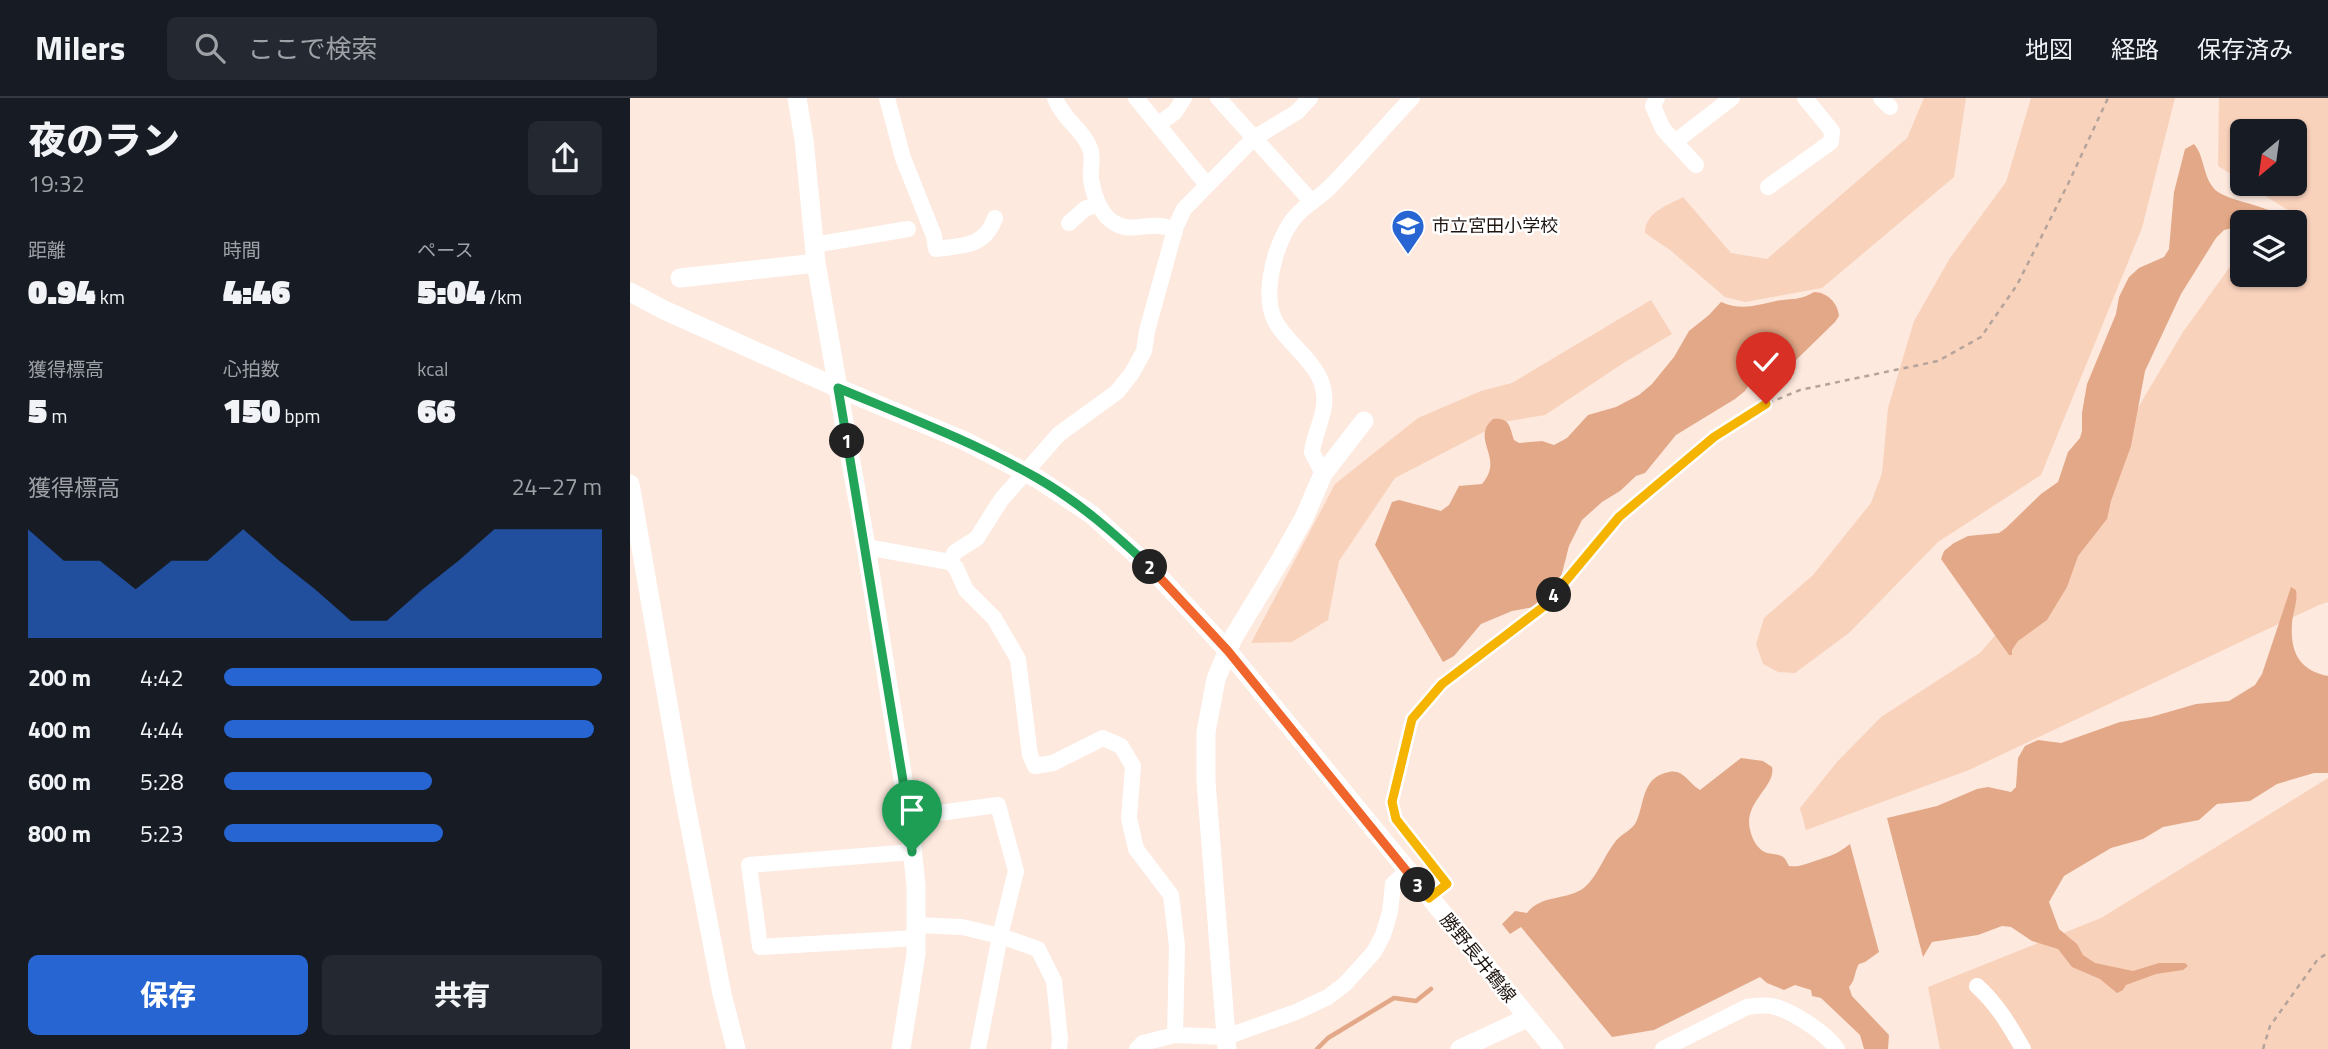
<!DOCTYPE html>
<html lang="ja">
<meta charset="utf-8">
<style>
body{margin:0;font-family:"Titillium Web","Noto Sans JP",sans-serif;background:#242831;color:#f1f3f6;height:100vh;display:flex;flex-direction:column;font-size:26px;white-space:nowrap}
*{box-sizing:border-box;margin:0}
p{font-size:23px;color:#9ea1a6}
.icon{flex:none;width:38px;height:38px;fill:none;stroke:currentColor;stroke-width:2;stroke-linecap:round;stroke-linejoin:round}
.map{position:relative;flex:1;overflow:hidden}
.side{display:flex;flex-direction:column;background:#171b24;width:630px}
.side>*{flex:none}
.needle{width:46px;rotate:209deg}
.tools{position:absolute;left:1600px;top:21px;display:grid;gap:14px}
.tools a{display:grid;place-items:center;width:77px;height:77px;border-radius:10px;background:#171b24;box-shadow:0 2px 5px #0004;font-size:35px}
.pin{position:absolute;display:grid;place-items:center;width:60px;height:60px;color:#fff;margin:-72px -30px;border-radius:50% 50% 50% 0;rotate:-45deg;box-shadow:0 0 7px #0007}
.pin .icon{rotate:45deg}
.km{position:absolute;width:35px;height:35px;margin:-18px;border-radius:50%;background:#222;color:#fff;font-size:19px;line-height:35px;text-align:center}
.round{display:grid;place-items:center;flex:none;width:74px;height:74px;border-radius:10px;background:#242831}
.headline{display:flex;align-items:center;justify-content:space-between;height:119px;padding:0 28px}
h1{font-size:38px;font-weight:800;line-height:52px}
.figures{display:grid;grid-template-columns:repeat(3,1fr);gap:10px;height:119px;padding:7px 28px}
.figures div{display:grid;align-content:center}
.figures b{font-size:35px;font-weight:800}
.figures small{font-size:19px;font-weight:400}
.figures p{font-size:19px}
.chart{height:196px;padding:14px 28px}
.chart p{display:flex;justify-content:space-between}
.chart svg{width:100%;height:126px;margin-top:7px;fill:#2665d2;opacity:.7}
.cta{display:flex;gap:14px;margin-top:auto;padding:14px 28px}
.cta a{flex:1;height:80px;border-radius:10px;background:#2665d2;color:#fff;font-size:28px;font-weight:800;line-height:80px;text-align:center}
.cta a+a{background:#242831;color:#f1f3f6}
ul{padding:0 28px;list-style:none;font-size:23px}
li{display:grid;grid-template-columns:112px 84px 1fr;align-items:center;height:52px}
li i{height:18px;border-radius:9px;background:#2665d2}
header{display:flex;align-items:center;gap:42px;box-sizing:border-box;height:98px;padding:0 35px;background:#171b24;border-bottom:2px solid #363941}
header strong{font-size:33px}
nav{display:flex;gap:38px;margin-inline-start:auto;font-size:24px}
.search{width:490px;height:63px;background:#242831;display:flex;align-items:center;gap:18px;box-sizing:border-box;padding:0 24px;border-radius:10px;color:#9ea1a6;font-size:26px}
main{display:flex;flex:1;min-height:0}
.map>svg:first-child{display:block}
.green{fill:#f9d2bc}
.water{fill:#e3a887}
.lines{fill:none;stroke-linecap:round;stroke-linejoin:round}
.stream{stroke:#e3a887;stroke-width:4.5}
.path{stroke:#b4a49b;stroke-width:2.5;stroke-dasharray:5 5;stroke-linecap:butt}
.minor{stroke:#fff;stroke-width:16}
.tertiary{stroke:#fff;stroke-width:19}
.split-1-casing{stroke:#fff;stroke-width:14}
.split-2-casing{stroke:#fff;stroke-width:14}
.split-3-casing{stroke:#fff;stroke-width:14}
.split-4-casing{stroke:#fff;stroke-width:14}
.split-5-casing{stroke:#fff;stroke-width:14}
.split-1{stroke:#22a559;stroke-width:9}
.split-2{stroke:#22a559;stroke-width:9}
.split-3{stroke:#f0652b;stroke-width:9}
.split-4{stroke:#f5b400;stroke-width:9}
.split-5{stroke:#f5b400;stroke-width:9}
.labels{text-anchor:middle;stroke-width:5;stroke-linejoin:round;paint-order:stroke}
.poi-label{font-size:18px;fill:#1e1511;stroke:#fff;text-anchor:start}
.street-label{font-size:18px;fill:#1e1511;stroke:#fff}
</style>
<header>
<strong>Milers</strong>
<div class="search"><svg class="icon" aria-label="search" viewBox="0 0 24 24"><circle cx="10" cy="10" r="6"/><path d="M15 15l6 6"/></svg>ここで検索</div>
<nav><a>地図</a><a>経路</a><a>保存済み</a></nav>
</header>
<main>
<section class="side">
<div class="headline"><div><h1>夜のラン</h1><p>19:32</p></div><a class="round"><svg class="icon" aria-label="share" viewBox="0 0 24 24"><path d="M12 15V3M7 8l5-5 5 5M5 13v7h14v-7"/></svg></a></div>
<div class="figures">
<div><p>距離</p><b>0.94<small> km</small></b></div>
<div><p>時間</p><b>4:46</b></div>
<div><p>ペース</p><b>5:04<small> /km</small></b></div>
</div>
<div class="figures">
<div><p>獲得標高</p><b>5<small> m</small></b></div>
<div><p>心拍数</p><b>150<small> bpm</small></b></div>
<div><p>kcal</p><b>66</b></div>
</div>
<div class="chart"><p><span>獲得標高</span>24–27 m</p>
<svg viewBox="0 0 160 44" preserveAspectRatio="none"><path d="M0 44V6L10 17L20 17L30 27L40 17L50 17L60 6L70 17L80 27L90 38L100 38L110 27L120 17L130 6L140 6L150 6L160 6V44z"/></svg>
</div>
<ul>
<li><b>200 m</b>4:42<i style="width:100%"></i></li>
<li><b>400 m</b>4:44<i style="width:98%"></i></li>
<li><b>600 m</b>5:28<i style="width:55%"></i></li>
<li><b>800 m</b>5:23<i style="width:58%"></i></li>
</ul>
<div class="cta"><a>保存</a><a>共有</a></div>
</section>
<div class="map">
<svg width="1698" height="951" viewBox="0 0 1698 951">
<rect width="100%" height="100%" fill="#fde9de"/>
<g class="green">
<path d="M1294 0H1336L1324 79 1192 190 1115 204 1095 199 1040 152 1015 135C1015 114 1037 108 1053 99L1101 155 1137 161 1277 40Z"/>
<path d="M1401 0H1545L1512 130 1411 377 1308 444 1219 535 1165 575 1148 574 1133 566 1126 546 1134 520 1183 477 1241 405 1252 375 1258 310 1284 223 1320 160 1376 84Z"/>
<path d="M1589 0H1698V504L1689 507 1339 672 1176 732 1170 710 1207 664 1251 619 1350 555 1437 454 1478 360 1553 234 1612 152V177H1664V124H1641L1658 112 1616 86H1664V33H1612V83L1588 68Z"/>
<path d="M1021 202 1042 236 995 264 915 317 873 324 765 380 709 463 698 522 662 544 621 545 705 386 788 320 851 293 882 285Z"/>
<path d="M1698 680V951H1310L1298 889 1471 820Z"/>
</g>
<g class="water">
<path d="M1564 46C1576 60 1572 82 1588 94 1605 105 1643 108 1652 121L1651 124H1612V128L1594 132 1586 140 1551 196 1515 273 1501 348 1481 403 1477 421 1448 458 1437 489 1417 522 1388 543 1382 552V557H1379L1311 461 1314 453 1324 445 1338 438 1369 435 1376 430 1411 396 1428 384 1438 354 1450 340 1452 333V315L1457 286 1486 216 1489 199 1499 179 1509 170 1534 159 1539 151 1544 94 1555 51Z"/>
<path d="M1184 194C1197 194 1208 205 1209 218L1205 224 1166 262 1161 266 1136 268 1127 274 1115 293 1105 301 1046 337 1015 375 1006 378 990 393 972 404 952 422 939 448 930 483 917 502 910 508 882 513 851 526 824 558 813 564 745 447 762 404 769 402 811 413 819 407 829 388 852 386C872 363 849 348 856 330 857 327 860 324 863 321 880 319 880 330 884 342L889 345 912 343 924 347 937 340 958 317 986 309 1009 297 1022 286 1044 259 1059 233 1079 217 1091 204C1112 213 1126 207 1146 203 1162 200 1169 203 1184 194Z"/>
<path d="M1661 489 1666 492C1668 503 1663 514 1662 525 1660 554 1669 572 1698 578V675H1684L1647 686 1620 703 1587 706 1569 722 1533 729 1513 741 1481 750 1434 778 1419 804 1429 831 1447 846 1453 857 1465 865 1503 873 1529 865H1555L1558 868 1553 872 1526 876 1496 887 1493 892 1487 895 1470 881 1442 869 1428 851 1402 843 1381 829 1372 828 1348 837 1302 844 1293 859 1257 720 1307 708 1347 691 1358 689 1381 694 1386 689 1388 660 1395 648 1408 642 1431 645 1490 624 1521 619 1566 606 1599 603 1625 587 1632 576Z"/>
<path d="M1111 660 1133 663 1142 669C1146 686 1120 701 1119 723 1119 734 1125 751 1137 755 1141 756 1149 756 1153 759 1156 761 1157 765 1159 768 1170 769 1172 767 1182 764 1199 758 1205 758 1220 746L1249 854 1235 864 1229 866C1224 874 1226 881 1219 889L1222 898 1259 937 1258 951H1234L1230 937 1191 900 1182 898 1181 892 1165 887 1154 892 1137 885 1130 879 1024 932 982 939 891 829 880 836 872 826 885 813 897 815C911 796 938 803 955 789 968 777 974 758 985 744 990 737 1000 733 1005 726 1015 709 1010 679 1039 674 1054 671 1059 686 1070 692Z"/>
</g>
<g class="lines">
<path class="stream" d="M687 951 698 940 764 900 786 903 801 891"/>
<g class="path">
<path d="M814 789 818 786 766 721 763 704 782 621 812 586 917 506 989 419 1084 339 1136 306 1170 292 1308 263 1351 239 1387 187 1438 86 1478 0"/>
<path d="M1633 951 1640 928 1688 861 1698 855"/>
</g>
<g class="minor">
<path d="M257 0 273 60 304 138 306 151C333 147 354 150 365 120"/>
<path d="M425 0C433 22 457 35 461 54 463 62 460 72 461 81 463 95 470 116 483 124 503 138 520 120 545 132"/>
<path d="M506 0 577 87"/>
<path d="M588 0 682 104"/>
<path d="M1027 0 1023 8 1033 31 1066 67"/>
<path d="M1251 0 1260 9"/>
<path d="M529 26 545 14 554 0"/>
<path d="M1046 43 1102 0"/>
<path d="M1138 89 1201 44 1202 33 1175 0"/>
<path d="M439 125 456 110 469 107"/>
<path d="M184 147 278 131"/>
<path d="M693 376 682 354C684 338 692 323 694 308 699 269 661 252 645 223 631 195 646 140 666 118 675 107 689 100 699 90 727 62 754 29 782 0"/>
<path d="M236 449 320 464 326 470 336 492 364 520 388 561 400 657 405 668 423 665 473 640 491 648 503 668 499 720 506 751 541 797 547 848 545 937"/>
<path d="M320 464 325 454 347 440 371 402 429 336 487 294 502 275 514 253 517 233 546 128 554 111 624 40 667 14 680 0"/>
<path d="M279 719 368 707 386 773 370 838 348 951"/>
<path d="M282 754 119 767 130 849 286 840"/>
<path d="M286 827 332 829 370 838 408 851 424 883 430 941 429 951"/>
<path d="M1347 888C1367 906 1380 928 1393 951"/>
<path d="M507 951 513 945 545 937 596 939 666 914 698 899 715 886 744 854 753 837 760 814 763 786 777 773"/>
<path d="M1033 951 1117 909C1126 908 1136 906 1146 909 1165 915 1196 935 1207 951"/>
</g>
<g class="tertiary">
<path d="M167 0 174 42 186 165 236 449 279 719 286 788V856L271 951"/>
<path d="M50 180 186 165"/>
<path d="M0 194 34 212 208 290 335 343 408 381 461 416 523 472 598 553 924 951"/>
<path d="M0 386 53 692 92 896 106 951"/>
<path d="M597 951 576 683V634L586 581 603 540 651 461 674 420 693 376 734 323"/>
<path d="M830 951 897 920"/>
</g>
</g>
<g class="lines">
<defs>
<path id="split-1" d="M217 343 279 719 282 754"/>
<path id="split-2" d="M217 343 208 290C275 318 344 344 407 380 449 404 485 436 520 469"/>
<path id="split-3" d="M520 469 598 553 788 787"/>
<path id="split-4" d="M788 787 799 800 817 786 766 721 762 704 782 621 812 586 917 506 924 497"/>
<path id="split-5" d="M924 497 989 419 1084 339 1136 306"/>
</defs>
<use href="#split-1" class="split-1-casing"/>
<use href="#split-2" class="split-2-casing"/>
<use href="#split-3" class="split-3-casing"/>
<use href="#split-4" class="split-4-casing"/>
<use href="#split-5" class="split-5-casing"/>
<use href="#split-1" class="split-1"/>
<use href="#split-2" class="split-2"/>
<use href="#split-3" class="split-3"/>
<use href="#split-4" class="split-4"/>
<use href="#split-5" class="split-5"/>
</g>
<defs>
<symbol id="school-pin" viewBox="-11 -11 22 30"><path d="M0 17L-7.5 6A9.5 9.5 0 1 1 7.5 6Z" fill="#2665d2" stroke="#fff"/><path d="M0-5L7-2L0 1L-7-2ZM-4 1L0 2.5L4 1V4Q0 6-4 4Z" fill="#fff"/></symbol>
</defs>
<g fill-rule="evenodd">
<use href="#school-pin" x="759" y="109" width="38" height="52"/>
</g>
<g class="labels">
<g class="poi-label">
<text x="802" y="134">市立宮田小学校</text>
</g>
<g class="street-label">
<text transform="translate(848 860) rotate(51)" y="6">勝野長井鶴線</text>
</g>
</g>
</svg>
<div class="tools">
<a><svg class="needle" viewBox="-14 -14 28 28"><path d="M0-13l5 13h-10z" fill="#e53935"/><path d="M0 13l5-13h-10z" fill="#9ea1a6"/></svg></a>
<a><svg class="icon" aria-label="layers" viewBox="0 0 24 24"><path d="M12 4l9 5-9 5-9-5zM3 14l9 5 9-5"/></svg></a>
</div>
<div class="pin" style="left:282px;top:754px;background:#1e9e55"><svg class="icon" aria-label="arrive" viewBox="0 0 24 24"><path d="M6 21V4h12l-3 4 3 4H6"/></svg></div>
<div class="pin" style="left:1136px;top:306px;background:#d93025"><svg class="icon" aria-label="check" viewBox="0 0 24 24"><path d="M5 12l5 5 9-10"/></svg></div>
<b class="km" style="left:217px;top:343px">1</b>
<b class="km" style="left:520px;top:469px">2</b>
<b class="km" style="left:788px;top:787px">3</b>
<b class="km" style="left:924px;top:497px">4</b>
</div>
</main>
